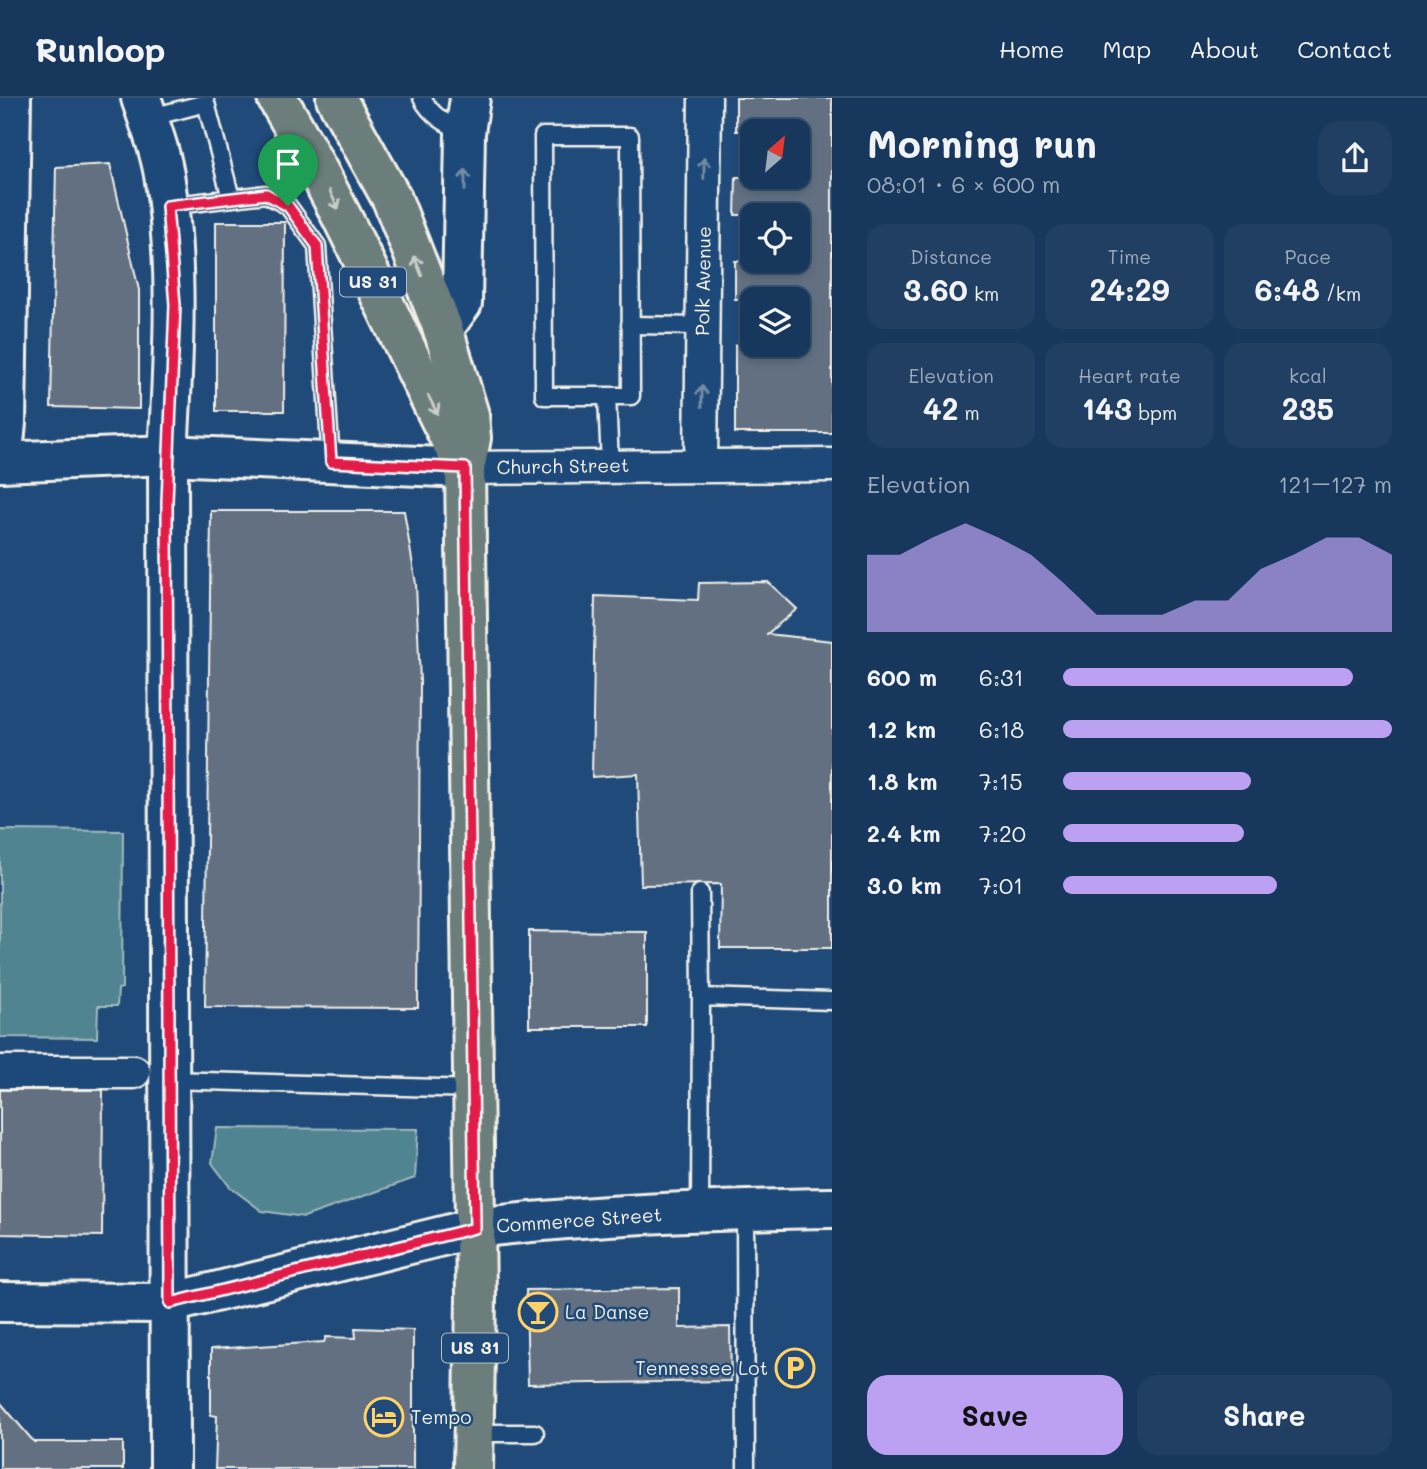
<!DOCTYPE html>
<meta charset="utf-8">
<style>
body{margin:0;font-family:Mali,sans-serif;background:#203f62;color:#f1f3f6;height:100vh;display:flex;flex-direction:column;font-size:26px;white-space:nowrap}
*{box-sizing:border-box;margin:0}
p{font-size:23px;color:#9eacbb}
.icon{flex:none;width:38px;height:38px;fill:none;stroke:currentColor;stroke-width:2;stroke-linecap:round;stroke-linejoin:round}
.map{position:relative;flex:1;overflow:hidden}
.sheet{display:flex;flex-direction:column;background:#17385c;width:595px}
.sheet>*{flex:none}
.needle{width:46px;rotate:28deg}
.buttons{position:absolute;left:740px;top:21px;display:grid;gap:14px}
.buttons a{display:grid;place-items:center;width:70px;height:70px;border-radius:14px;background:#17385c;box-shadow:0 4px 10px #0003,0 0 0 2px #365272;font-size:35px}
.pin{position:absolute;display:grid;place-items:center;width:60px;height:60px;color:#fff;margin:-72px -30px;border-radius:50% 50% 50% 0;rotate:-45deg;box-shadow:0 0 7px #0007}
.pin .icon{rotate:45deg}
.round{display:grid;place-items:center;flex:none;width:74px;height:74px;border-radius:21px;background:#203f62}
.summary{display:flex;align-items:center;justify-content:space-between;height:119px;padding:0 35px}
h1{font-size:38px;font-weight:700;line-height:52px}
.metrics{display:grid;grid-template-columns:repeat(3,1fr);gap:10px;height:119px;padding:7px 35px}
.metrics div{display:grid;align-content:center;border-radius:18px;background:#203f62;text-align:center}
.metrics b{font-size:30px;font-weight:700}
.metrics small{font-size:19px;font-weight:400}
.metrics p{font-size:19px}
.chart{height:196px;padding:14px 35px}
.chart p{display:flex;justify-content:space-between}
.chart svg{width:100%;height:126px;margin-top:7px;fill:#bca0f2;opacity:.7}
.button{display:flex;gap:14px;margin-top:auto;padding:14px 35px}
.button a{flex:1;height:80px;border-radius:21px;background:#bca0f2;color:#111;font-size:28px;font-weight:700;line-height:80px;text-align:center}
.button a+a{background:#203f62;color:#f1f3f6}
ul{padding:0 35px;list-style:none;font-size:23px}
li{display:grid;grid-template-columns:112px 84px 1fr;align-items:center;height:52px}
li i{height:18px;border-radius:9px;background:#bca0f2}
header{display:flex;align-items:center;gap:42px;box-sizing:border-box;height:98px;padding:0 35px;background:#17385c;border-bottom:2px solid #365272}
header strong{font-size:33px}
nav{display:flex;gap:38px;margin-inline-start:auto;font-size:24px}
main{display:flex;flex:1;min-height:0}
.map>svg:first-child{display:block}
.green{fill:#518491;stroke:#a2babc;stroke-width:2}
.building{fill:#627082;stroke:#f4f1e8;stroke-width:2}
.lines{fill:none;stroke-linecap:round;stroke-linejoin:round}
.service-casing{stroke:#f4f1e8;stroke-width:21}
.minor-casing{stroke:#f4f1e8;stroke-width:37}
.tertiary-casing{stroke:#f4f1e8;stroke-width:44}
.secondary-casing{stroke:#f4f1e8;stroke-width:44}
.primary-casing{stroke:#f4f1e8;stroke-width:44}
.service{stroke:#1f4a7a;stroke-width:16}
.minor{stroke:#1f4a7a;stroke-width:32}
.tertiary{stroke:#1f4a7a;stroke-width:38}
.secondary{stroke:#1f4a7a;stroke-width:38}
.primary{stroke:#6c7e7c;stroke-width:38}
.oneway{stroke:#748da6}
.oneway2{stroke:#cbcec8}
.route-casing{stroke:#fff;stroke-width:14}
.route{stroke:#e11d48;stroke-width:9}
.labels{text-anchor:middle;stroke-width:5;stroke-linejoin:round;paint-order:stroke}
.shield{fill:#1f4a7a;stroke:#b4bfc7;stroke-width:2}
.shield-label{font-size:18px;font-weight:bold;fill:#f4f1e8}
.street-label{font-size:19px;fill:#f4f1e8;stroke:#1f4a7a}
.poi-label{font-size:19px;fill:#f4f1e8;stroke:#1f4a7a;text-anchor:start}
</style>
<header>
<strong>Runloop</strong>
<nav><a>Home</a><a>Map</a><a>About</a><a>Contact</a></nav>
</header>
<main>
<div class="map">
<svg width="832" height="1371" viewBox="0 0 832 1371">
<rect width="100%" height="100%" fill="#1f4a7a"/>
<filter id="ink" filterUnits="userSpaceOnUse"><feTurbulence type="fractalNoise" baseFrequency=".0143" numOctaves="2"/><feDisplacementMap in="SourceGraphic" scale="14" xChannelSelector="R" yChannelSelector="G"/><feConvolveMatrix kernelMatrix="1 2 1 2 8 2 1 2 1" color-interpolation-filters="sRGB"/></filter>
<g filter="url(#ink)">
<g class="green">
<path d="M0 732 123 733 122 890 118 891 117 908H98L97 940 0 939Z"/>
<path d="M217 1030 418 1031 415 1080 304 1119 262 1113 230 1089 212 1065Z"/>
</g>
<g class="building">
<path d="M736 0H832V335H735V247H798V201H735V163H798V117H735L736 79H798V33H736Z"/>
<path d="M110 66 139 192V311L51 309 56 69Z"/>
<path d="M216 124H285L284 313H216Z"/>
<path d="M211 413H404L416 486 420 585 418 910 205 909Z"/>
<path d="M768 484 797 511 767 536 832 543V850H720L721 786 641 787 638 676 592 679 595 498 698 502 699 485Z"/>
<path d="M529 833 647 834V929H529Z"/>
<path d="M0 992H103L102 1138 0 1136Z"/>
<path d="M679 1190V1230L730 1229 731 1283 528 1286 526 1192Z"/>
<path d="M355 1230 413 1232V1371H215L217 1318 211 1317V1251L324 1244 326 1239 356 1240Z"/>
<path d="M0 1304 34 1344H123V1371H0Z"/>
</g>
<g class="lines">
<defs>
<g id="service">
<path d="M422 0C431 18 447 26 465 35"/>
<path d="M148 20 206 5 231 100"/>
<path d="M168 108 266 96 288 108 317 148 331 364"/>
<path d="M630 227 702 228"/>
<path d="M607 298H631L630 38H543L544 298H607L610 367"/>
<path d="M700 795 701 899"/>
<path d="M169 982 473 991"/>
<path d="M745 1112 746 1371"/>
<path d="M700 1114 701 899 832 903"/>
<path d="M474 1335H535"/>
</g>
<g id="minor">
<path d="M701 366 705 0"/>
<path d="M465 370 832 367"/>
<path d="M0 974H134"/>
</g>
<g id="tertiary">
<path d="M443 231 462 205 465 35 470 0"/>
<path d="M168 357 170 1371"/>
<path d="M0 1204 170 1205 475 1130C593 1116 713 1112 832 1110"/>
</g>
<g id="secondary">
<path d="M141 0C150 27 161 54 165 83 179 173 173 266 168 357"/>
<path d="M0 364 168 357 465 370"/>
<path d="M2 364 6 325 11 0"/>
</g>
<g id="primary">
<path d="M277 0C348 119 401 247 465 370"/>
<path d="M336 0 392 101 443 231 469 317 471 340 465 370 476 1200 473 1371"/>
</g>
</defs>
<use href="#service" class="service-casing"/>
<use href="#minor" class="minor-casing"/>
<use href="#tertiary" class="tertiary-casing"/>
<use href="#secondary" class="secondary-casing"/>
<use href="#primary" class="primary-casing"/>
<use href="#service" class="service"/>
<use href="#minor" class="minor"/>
<use href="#tertiary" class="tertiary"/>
<use href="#secondary" class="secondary"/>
<use href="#primary" class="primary"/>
</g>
<defs><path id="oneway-shaft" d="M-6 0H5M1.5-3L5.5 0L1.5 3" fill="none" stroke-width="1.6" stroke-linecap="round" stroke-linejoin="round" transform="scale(1.75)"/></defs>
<g class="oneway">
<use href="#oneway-shaft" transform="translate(704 70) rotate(-89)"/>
<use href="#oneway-shaft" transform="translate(465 82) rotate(-90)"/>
<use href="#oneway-shaft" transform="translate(702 298) rotate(-90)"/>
</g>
<g class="oneway2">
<use href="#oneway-shaft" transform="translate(334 102) rotate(65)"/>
<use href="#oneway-shaft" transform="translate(418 168) rotate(-111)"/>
<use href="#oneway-shaft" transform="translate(433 307) rotate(63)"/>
</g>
</g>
<g class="lines" filter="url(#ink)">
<defs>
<path id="route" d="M266 96 288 108 317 148 331 364 465 370 475 1130 170 1205 167 403 175 207 167 108Z"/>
</defs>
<use href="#route" class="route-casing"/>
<use href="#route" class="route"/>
</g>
<defs>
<symbol id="bar-ring" viewBox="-11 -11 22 22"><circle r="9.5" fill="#1f4a7a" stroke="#ffd166" stroke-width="1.5"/><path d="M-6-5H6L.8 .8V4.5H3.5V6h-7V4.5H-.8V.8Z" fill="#ffd166"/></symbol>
<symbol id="parking-ring" viewBox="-11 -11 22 22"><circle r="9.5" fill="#1f4a7a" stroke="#ffd166" stroke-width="1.5"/><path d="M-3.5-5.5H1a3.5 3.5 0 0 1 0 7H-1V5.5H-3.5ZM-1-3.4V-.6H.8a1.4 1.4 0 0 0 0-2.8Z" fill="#ffd166"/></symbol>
<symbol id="hotel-ring" viewBox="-11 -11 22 22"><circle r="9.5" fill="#1f4a7a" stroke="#ffd166" stroke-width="1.5"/><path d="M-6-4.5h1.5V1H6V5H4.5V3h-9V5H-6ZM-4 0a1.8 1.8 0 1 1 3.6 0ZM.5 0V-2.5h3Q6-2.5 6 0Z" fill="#ffd166"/></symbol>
</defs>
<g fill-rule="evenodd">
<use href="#bar-ring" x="516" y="1192" width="44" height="44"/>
<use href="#parking-ring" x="773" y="1248" width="44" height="44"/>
<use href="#hotel-ring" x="362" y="1297" width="44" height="44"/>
</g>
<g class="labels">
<g class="shield">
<rect x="340" y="169.5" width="66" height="29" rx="5"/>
<rect x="442" y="1235.5" width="66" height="29" rx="5"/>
</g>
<g class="shield-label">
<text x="373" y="190">US 31</text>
<text x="475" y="1256">US 31</text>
</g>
<g class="street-label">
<text transform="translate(703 183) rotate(-89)" y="7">Polk Avenue</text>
<text transform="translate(563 368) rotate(-1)" y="7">Church Street</text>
<text transform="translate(579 1122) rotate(-4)" y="7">Commerce Street</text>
</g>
<g class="poi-label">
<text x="565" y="1221">La Danse</text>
<text x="768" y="1277" text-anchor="end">Tennessee Lot</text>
<text x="411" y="1326">Tempo</text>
</g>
</g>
</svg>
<div class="buttons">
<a><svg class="needle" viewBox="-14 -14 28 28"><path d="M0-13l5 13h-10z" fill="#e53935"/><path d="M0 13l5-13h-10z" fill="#9eacbb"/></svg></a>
<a><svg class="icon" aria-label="locate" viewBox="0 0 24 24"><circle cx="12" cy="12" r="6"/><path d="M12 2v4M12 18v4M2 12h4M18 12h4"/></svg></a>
<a><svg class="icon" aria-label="layers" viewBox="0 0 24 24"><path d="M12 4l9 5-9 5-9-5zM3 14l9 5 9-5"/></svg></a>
</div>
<div class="pin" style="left:288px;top:108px;background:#1e9e55"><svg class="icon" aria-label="arrive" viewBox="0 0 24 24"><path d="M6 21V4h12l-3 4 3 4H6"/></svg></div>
</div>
<section class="sheet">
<div class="summary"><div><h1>Morning run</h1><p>08:01 · 6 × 600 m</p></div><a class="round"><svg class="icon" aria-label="share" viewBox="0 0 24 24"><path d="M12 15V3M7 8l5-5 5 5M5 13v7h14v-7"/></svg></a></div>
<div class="metrics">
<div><p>Distance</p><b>3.60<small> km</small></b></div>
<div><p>Time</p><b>24:29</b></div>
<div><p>Pace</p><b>6:48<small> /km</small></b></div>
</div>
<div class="metrics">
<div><p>Elevation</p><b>42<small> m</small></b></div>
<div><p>Heart rate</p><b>143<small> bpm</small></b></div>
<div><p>kcal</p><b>235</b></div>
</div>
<div class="chart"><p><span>Elevation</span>121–127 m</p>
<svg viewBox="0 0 160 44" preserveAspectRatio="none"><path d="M0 44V17L10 17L20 11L30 6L40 11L50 17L60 27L70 38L80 38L90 38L100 33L110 33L120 22L130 17L140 11L150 11L160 17V44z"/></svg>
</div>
<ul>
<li><b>600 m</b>6:31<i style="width:88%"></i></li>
<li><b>1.2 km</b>6:18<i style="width:100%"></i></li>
<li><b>1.8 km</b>7:15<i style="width:57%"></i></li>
<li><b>2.4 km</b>7:20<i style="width:55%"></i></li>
<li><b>3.0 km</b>7:01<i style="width:65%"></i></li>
</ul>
<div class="button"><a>Save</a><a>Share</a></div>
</section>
</main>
